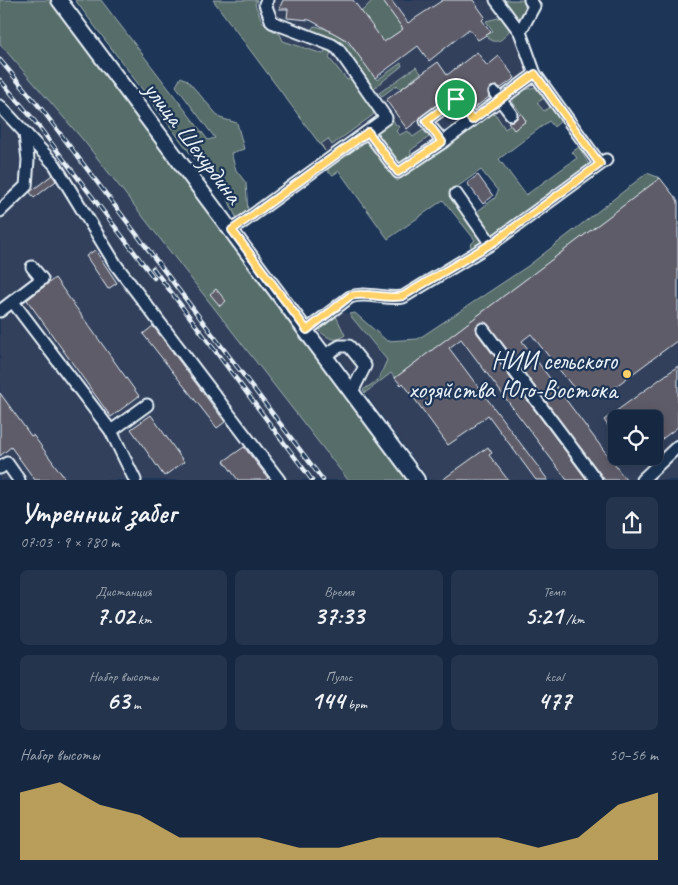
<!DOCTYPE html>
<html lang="ru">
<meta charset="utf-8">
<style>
body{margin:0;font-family:Caveat,sans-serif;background:#23344c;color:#f1f3f6;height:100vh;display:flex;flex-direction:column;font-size:19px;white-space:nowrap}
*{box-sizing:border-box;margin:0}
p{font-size:16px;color:#9ea6b1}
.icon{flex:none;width:28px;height:28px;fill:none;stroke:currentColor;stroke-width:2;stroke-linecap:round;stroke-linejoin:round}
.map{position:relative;height:480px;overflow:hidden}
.sheet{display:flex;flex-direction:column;background:#162841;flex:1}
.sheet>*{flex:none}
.controls{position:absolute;left:608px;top:410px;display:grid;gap:10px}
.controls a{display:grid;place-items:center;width:55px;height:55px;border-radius:8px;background:#162841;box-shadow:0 2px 12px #0003,0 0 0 1px #35445a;font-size:25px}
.pin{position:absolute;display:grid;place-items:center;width:42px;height:42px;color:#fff;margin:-21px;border:2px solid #fff;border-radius:50%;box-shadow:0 1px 5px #0007}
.round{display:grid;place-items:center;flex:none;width:52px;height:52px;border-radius:8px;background:#23344c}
.head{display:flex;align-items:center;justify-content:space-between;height:85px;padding:0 20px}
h1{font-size:28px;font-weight:700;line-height:38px}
.stats{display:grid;grid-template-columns:repeat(3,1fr);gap:8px;height:85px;padding:5px 20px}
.stats div{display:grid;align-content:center;border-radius:8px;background:#23344c;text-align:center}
.stats b{font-size:25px;font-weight:700}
.stats small{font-size:14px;font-weight:400}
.stats p{font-size:14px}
.chart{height:140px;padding:10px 20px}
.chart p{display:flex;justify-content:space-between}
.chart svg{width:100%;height:90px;margin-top:5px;fill:#ffd166;opacity:.7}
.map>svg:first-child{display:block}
.built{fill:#30415c;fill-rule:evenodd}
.green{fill:#576d69;stroke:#a0afb0}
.building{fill:#5e5c69;stroke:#e8f1f8}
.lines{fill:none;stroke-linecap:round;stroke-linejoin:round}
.minor-casing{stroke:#e8f1f8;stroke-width:15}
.major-casing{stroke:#e8f1f8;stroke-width:18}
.minor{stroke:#1d3557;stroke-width:11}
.major{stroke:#1d3557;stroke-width:14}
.rail-casing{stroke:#e8f1f8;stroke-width:4.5}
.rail{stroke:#1d3557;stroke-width:2.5;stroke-dasharray:8;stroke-linecap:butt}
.route-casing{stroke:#fff;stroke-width:10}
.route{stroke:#ffd166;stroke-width:6}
.poi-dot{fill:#ffd166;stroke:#1d3557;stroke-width:2}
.labels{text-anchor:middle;stroke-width:4.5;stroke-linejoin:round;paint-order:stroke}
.street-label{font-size:25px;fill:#e8f1f8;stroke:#1d3557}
.poi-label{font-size:25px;fill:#e8f1f8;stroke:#1d3557;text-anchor:end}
</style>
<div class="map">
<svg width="678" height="480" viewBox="0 0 678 480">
<rect width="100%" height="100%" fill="#1d3557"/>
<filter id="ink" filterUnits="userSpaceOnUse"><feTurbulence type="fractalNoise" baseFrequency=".02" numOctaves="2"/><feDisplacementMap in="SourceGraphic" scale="10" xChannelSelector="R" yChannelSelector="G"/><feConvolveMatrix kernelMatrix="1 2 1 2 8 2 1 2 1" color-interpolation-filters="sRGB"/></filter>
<g filter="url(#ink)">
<g class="built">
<path d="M213 0H542L524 31 545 80 561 99 498 146 402 192 340 172Z"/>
<path d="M0 44 84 141 348 480H0Z"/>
<path d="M660 178 678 201V480H641L637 476 633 480H429L365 393 391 373 396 378ZM616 419H654V456H616Z"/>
<path d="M340 310 349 314 387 361 381 370 378 380 363 390 315 328Z"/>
</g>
<g class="green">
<path d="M0 0H49L407 480H348L84 141 0 44Z"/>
<path d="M75 0H101L208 140 215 138 176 86 181 77 187 80 220 118 237 123 244 149 231 153 236 170 246 183 248 212 236 217C223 191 226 180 199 165Z"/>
<path d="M213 0H257L255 4 262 21 268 28 280 34 283 41 323 54 327 47 332 49 329 58 347 80 352 77 375 108 373 115 332 145 328 139 321 144 325 151Z"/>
<path d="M373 0H382L403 29 384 42 361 12Z"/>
<path d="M502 0H524L529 6 524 17H515Z"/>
<path d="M502 17 510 29C504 39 496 47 486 36L493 31 486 21Z"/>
<path d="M314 26C345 31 360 57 377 80L401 63 402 66 374 88 338 41 311 30Z"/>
<path d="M416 67 421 73 401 89 397 85 382 96 379 93Z"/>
<path d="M535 87 544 98 537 103 544 111 550 107 561 121 554 127 549 121 499 159 526 195 577 158 572 152 579 147 589 165 493 237 475 213 495 198 498 191 481 170 450 192 484 242 473 250 470 245 475 240 443 200 388 239 339 171 333 175 328 172V168L363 141 367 142 397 181 492 114 496 115 505 129 511 125 515 129 526 121 513 102V99L524 90Z"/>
<path d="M393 120 396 125 400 127 396 131 399 135 408 131 413 137 423 130 429 137 411 150 410 159 405 163 399 164 378 134 379 130Z"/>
<path d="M647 173 660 178 395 378 391 373 365 393 363 390 378 380 387 360 349 314 355 313 387 341 418 339 528 266Z"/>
<path d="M335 314 345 335C334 345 325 335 315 328Z"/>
</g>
<g class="building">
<path d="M283 0H353L384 42 403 29 382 0H391L408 23 443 0H473L485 17 482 20 491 32 478 40 469 29 429 61 418 46 375 78 348 41 310 20 287 18 288 9H279Z"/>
<path d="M477 52 487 66 499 56 515 78 501 88 497 86 491 87 488 91 489 97 473 109 459 92 452 93 407 129 386 100 438 62 447 75Z"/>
<path d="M521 113 526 121 514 130 508 122 515 120Z"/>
<path d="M52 175 56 181 34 198 30 192Z"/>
<path d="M478 175 493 196 483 204 467 183Z"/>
<path d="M660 178 678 201V340L604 395 597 386 581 397 531 334 522 341 626 480H605L485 322 476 326 477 333 587 480H567L461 339 449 348 548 480H536L488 415 475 425 476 426 448 445 403 383 401 385 395 378Z"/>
<path d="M95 250 117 283 108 289 86 256Z"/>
<path d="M55 278 139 396 111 417 27 300Z"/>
<path d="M216 289 226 301 220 306 210 294Z"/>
<path d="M153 326 225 422 217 428 143 334Z"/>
<path d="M678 366V427L654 445V419H616V437L604 420Z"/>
<path d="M0 393 31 436 33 435 66 480H35L11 447 0 456Z"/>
<path d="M151 415 184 462 164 476 131 429Z"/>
<path d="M244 447 268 478 265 480H238L224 461Z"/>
<path d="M488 447 492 453 489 455 508 480H442Z"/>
</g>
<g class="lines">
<defs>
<g id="minor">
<path d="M520 32 534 6 530 0"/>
<path d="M535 74 600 164"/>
<path d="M495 93 511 114"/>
<path d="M0 106 55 165 116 265 279 480"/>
<path d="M368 132 398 172 443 142 535 74 520 32 496 0"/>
<path d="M443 142 426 121 456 99 472 120"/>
<path d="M456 194 491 244"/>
<path d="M0 211 26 186 28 160 25 134"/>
<path d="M232 230 386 118 338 49 332 45 272 22 265 4 267 0"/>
<path d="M13 302 111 431 135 480"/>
<path d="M0 311 42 279 32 267"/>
<path d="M483 329 596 480"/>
<path d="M307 330 350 297C367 291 385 300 403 297L494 242 606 160"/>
<path d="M325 355 340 346H349L365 366 352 392"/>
<path d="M111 431 147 405"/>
<path d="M0 468 7 463 19 480"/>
<path d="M642 480 678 446"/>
</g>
<path id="major" d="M59 0 417 480"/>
</defs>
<use href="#minor" class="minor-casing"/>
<use href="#major" class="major-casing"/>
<use href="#minor" class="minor"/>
<use href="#major" class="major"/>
<defs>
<g id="rail">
<path d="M0 60 43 111 323 480"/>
<path d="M0 80 33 119 154 278"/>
<path d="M153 268 312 480"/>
</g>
</defs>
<use href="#rail" class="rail-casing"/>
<use href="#rail" class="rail"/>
</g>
</g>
<g class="lines" filter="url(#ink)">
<defs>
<path id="route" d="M535 74 600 164 494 242 403 296C385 300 367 291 350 296L307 330 232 230 368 132 398 172 442 142 426 121 456 99 472 120Z"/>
</defs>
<use href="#route" class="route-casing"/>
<use href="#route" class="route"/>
</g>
<circle class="poi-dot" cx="627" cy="374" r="5"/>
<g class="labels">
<g class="street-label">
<text transform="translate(194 142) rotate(53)" y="9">улица Шехурдина</text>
</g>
<g class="poi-label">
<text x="617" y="369">НИИ сельского<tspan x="617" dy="29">хозяйства Юго-Востока</tspan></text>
</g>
</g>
</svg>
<div class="controls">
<a><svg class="icon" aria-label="locate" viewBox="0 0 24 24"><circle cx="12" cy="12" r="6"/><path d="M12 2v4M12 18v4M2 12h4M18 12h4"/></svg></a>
</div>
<div class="pin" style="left:456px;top:99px;background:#1e9e55"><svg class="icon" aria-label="arrive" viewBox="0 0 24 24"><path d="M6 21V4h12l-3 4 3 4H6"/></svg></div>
</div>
<section class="sheet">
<div class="head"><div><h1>Утренний забег</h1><p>07:03 · 9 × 780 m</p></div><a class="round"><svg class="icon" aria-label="share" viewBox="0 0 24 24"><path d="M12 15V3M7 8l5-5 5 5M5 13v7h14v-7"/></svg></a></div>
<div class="stats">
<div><p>Дистанция</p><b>7.02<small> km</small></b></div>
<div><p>Время</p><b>37:33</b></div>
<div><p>Темп</p><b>5:21<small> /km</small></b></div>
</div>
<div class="stats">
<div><p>Набор высоты</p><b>63<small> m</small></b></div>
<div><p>Пульс</p><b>144<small> bpm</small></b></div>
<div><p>kcal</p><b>477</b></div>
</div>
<div class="chart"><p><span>Набор высоты</span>50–56 m</p>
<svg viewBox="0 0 160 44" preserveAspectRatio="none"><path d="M0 44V11L10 6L20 17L30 22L40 33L50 33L60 33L70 38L80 38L90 33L100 33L110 33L120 33L130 38L140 33L150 17L160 11V44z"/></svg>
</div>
</section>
